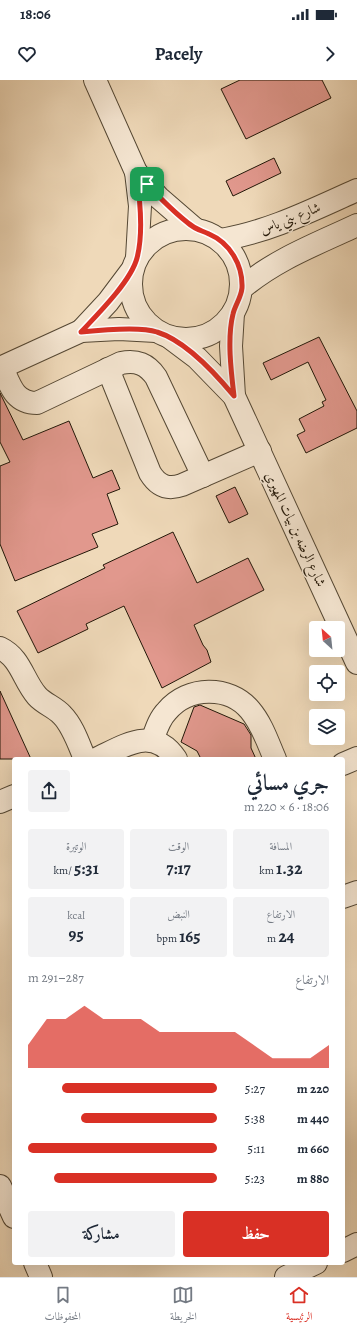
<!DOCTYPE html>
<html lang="ar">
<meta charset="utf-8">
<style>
body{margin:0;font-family:Alegreya,Amiri,serif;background:#f2f2f3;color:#1f2937;direction:rtl;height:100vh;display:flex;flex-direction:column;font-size:15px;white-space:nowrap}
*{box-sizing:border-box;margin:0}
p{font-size:13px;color:#747a83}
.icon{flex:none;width:22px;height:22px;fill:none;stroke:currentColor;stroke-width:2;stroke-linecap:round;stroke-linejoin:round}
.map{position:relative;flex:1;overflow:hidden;direction:ltr}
.side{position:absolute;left:12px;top:677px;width:333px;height:508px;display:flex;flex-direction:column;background:#fff;border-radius:4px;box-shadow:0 4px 16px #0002;direction:rtl}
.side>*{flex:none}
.needle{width:26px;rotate:333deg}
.tools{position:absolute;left:309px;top:541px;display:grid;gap:8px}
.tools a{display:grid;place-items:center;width:36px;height:36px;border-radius:4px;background:#fff;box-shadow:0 4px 16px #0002;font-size:20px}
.pin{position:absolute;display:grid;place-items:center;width:34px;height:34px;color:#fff;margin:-17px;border-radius:8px;box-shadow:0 2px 6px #0006}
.round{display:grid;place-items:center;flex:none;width:42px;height:42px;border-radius:4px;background:#f2f2f3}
.summary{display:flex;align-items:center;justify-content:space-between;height:68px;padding:0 16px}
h1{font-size:22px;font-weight:700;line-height:30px}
.figures{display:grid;grid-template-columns:repeat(3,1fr);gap:6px;height:68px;padding:4px 16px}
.figures div{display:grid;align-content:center;border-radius:4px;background:#f2f2f3;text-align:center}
.figures b{font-size:17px;font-weight:700}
.figures small{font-size:11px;font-weight:400}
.figures p{font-size:11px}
.chart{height:112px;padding:8px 16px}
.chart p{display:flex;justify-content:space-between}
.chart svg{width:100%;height:72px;margin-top:4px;fill:#d93025;opacity:.7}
.cta{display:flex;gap:8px;margin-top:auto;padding:8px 16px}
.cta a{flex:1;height:46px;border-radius:4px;background:#d93025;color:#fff;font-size:16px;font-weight:700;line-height:46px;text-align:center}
.cta a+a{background:#f2f2f3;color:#1f2937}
ul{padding:0 16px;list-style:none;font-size:13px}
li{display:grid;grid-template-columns:64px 48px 1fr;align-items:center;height:30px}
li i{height:10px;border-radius:5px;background:#d93025}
.status{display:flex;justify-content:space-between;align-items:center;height:28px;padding:0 20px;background:#fff;direction:ltr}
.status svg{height:11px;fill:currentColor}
header{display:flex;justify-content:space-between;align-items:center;height:52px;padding:0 16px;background:#fff;font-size:18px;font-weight:700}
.menu{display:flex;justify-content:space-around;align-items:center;height:56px;border-top:1px solid #e0e1e3;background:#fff;font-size:11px;color:#747a83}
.menu a{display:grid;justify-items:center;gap:2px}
.menu .current{color:#d93025}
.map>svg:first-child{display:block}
.building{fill:#e1988d;stroke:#221708}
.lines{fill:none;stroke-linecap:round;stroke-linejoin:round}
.minor-casing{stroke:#554834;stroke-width:24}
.minor{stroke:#f5e6d2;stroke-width:22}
.route-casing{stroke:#fff;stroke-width:8}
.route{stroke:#d93025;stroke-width:5}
.labels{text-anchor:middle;stroke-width:3;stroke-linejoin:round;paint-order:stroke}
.street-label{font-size:14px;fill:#221708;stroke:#f5e6d2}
</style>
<div class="status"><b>18:06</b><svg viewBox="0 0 49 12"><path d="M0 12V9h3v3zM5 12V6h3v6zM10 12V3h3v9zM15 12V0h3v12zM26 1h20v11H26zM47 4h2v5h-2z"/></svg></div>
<header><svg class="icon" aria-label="forward" viewBox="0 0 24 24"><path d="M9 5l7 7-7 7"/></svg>Pacely<svg class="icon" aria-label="heart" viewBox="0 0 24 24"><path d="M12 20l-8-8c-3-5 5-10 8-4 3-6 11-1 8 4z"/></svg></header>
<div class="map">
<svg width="357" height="1197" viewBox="0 0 357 1197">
<rect width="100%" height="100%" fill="#efd9b9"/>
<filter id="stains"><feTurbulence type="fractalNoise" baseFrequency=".005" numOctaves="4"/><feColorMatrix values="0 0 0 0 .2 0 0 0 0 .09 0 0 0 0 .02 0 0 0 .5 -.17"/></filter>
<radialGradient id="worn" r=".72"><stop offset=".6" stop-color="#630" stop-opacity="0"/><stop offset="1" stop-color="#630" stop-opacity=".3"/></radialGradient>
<g class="building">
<path d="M240 0H322L331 18 246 59 221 9Z"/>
<path d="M274 78 281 93 233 116 226 101Z"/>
<path d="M319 257 357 331V348L306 373 297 355 305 351 299 339 324 326 322 322 326 320 308 282 271 300 263 283Z"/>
<path d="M0 313 23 360 69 341 93 398 112 390 120 409 107 414 118 444 92 454 98 467 15 501 0 464V386L10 382 0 362Z"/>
<path d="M235 407 248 434 229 443 216 416Z"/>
<path d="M173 452 197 503 248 478 264 510 194 545 203 565 207 570 211 582 162 608 124 526 86 544 88 549 38 573 17 531 105 488 103 485Z"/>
<path d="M0 611 31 679H0Z"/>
<path d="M200 625 244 644 251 655V668L256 679H201L197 671 181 662 194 627Z"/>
</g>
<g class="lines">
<defs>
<g id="minor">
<path d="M95 0 136 92 158 117 195 149"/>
<path d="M136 92 140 126 137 178"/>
<circle cx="186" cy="204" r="55"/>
<path d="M220 160C269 152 312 130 357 110"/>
<path d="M242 208C276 179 317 164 357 145"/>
<path d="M233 233 231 266 234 316"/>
<path d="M81 251 108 222 132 190"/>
<path d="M169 257 197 278 234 316 357 583"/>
<path d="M2 287C10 305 14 323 37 323L121 283C137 280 147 284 156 297L203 396"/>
<path d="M0 288 81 251 119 249 156 251"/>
<path d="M108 289 150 393C158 406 168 410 182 405L260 371"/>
<path d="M0 568C21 578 23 600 37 616 44 624 55 627 62 635 73 646 79 665 85 679"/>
<path d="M152 661C156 650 159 639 167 631 188 606 229 605 250 630 262 644 268 663 275 679"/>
<path d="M96 679C124 666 153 645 176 679"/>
<path d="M343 684 357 678"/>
<path d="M0 722 14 716"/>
<path d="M343 817 357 812"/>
<path d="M0 1106 14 1137"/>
<path d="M343 1171 357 1164"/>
<path d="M35 1183 41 1197"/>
<path d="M286 1197 316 1183"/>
</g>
</defs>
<use href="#minor" class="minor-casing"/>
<use href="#minor" class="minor"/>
</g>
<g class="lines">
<defs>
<path id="route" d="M136 92C152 110 169 128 188 143 196 150 201 150 209 154 230 163 243 185 242 208 241 218 235 225 233 234 227 258 231 291 234 316 215 293 186 261 157 252 140 246 100 250 81 252 98 234 131 201 137 178 144 152 140 118 136 92Z"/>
</defs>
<use href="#route" class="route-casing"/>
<use href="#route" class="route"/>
</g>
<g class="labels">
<g class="street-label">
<text transform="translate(290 138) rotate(-22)" y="5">شارع بني ياس</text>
<text transform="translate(296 449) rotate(65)" y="5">شارع الرضه بن بيات المهيري</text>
</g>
</g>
<rect width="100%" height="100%" filter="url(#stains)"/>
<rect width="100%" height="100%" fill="url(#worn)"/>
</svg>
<div class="tools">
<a><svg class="needle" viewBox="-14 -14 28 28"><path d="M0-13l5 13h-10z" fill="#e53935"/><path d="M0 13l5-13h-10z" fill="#747a83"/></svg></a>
<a><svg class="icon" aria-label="locate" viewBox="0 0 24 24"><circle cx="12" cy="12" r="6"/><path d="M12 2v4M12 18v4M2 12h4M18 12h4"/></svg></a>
<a><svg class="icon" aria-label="layers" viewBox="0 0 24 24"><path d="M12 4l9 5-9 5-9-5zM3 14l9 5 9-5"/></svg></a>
</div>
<div class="pin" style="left:147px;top:104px;background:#1e9e55"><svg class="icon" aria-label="arrive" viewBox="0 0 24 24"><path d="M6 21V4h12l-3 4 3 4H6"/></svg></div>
<section class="side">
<div class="summary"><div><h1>جري مسائي</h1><p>18:06 · 6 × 220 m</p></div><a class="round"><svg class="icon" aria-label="share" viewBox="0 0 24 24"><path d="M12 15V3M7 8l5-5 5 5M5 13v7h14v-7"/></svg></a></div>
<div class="figures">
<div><p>المسافة</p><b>1.32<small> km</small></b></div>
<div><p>الوقت</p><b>7:17</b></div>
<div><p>الوتيرة</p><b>5:31<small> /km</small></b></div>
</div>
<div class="figures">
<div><p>الارتفاع</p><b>24<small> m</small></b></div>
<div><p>النبض</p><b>165<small> bpm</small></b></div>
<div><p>kcal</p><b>95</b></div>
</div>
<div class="chart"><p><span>الارتفاع</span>287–291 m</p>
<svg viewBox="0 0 160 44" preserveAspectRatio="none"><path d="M0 44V30L10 14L20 14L30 6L40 14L50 14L60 14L70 22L80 22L90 22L100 22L110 22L120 30L130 38L140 38L150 38L160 30V44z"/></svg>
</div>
<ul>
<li><b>220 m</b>5:27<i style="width:82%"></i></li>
<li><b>440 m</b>5:38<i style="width:72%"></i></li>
<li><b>660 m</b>5:11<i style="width:100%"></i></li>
<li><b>880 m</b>5:23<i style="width:86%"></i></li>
</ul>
<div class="cta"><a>حفظ</a><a>مشاركة</a></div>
</section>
</div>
<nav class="menu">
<a class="current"><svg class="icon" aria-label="home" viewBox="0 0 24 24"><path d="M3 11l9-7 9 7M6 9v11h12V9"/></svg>الرئيسية</a>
<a><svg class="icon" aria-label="map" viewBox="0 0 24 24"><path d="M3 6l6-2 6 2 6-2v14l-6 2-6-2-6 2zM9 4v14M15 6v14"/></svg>الخريطة</a>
<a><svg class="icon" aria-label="saved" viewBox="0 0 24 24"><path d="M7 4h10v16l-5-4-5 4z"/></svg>المحفوظات</a>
</nav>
